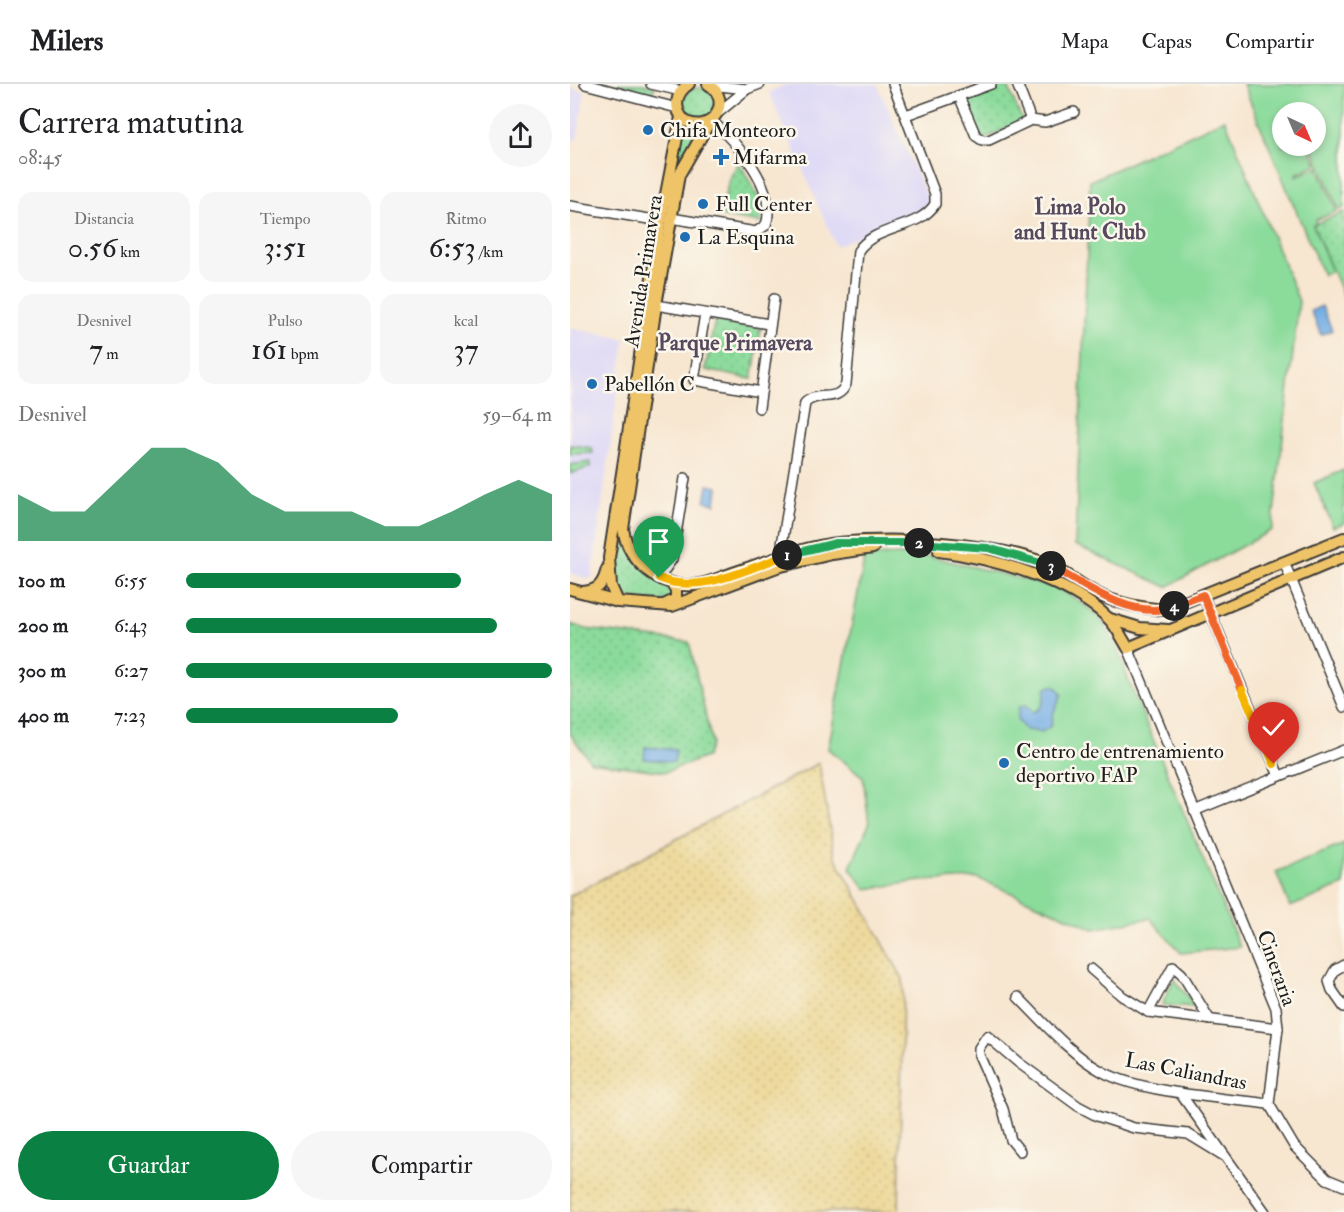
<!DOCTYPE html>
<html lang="es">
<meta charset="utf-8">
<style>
body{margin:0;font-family:"IM FELL Double Pica",serif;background:#f6f6f6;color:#202124;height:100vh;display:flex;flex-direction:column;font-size:22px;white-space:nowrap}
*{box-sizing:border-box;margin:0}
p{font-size:20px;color:#757577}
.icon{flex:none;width:33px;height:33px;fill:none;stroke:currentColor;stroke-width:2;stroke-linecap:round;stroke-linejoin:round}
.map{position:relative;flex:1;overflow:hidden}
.details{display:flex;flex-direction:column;background:#fff;width:570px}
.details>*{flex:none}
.needle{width:39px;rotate:136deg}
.controls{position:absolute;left:702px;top:18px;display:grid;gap:12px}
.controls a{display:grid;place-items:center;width:54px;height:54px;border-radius:50%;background:#fff;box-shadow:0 3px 9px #0003;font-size:30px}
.pin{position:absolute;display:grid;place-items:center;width:51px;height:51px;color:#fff;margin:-62px -26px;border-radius:50% 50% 50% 0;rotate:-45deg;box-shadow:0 0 6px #0007}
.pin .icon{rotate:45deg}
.km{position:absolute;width:30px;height:30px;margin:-15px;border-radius:50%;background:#222;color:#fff;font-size:16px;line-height:30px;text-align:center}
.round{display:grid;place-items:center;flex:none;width:63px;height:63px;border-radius:32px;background:#f6f6f6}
.overview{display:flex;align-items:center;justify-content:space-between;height:102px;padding:0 18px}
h1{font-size:33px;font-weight:600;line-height:45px}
.metrics{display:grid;grid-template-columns:repeat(3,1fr);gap:9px;height:102px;padding:6px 18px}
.metrics div{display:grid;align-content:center;border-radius:15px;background:#f6f6f6;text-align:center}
.metrics b{font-size:30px;font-weight:600}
.metrics small{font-size:16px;font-weight:400}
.metrics p{font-size:16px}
.chart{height:168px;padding:12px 18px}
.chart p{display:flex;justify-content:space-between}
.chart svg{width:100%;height:108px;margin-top:6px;fill:#0b8043;opacity:.7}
.button{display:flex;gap:12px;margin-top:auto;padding:12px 18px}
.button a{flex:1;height:69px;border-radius:36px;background:#0b8043;color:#fff;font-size:24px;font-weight:600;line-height:69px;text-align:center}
.button a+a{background:#f6f6f6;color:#202124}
ul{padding:0 18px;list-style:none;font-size:20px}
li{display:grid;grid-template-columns:96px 72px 1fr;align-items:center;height:45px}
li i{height:15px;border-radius:8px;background:#0b8043}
header{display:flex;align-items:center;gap:36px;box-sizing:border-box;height:84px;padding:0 30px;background:#fff;border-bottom:2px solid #e0e0e0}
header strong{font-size:28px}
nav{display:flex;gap:33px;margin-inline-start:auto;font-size:21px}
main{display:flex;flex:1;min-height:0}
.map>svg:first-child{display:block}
.built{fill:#dbd6f7}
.grass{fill:#8bdb9b;stroke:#547c5c;stroke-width:1.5}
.sand{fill:url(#sand-dots);stroke:#857b5d;stroke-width:1.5}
.park{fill:url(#park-dots);stroke:#547c5c;stroke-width:1.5}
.water{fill:#75aee5;stroke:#486580;stroke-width:1.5}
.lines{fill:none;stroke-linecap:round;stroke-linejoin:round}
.minor-casing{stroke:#3d3a37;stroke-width:12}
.major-casing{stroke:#3d3a37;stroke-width:14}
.minor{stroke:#fff;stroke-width:9}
.major{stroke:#efc469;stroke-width:10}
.split-1-casing{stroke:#fff;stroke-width:12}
.split-2-casing{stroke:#fff;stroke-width:12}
.split-3-casing{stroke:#fff;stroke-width:12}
.split-4-casing{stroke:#fff;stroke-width:12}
.split-5-casing{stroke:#fff;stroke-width:12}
.split-6-casing{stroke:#fff;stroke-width:12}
.split-1{stroke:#f5b400;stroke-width:8}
.split-2{stroke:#22a559;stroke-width:8}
.split-3{stroke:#22a559;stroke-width:8}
.split-4{stroke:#f0652b;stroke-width:8}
.split-5{stroke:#f0652b;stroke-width:8}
.split-6{stroke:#f5b400;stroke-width:8}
.poi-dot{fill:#1f6fb2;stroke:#fbf7ec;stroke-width:2}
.labels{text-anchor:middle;stroke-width:5;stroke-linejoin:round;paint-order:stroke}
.poi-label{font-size:21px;fill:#1c1c1c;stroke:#fbf7ec;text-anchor:start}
.street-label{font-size:21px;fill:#1c1c1c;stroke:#fbf7ec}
.neighbourhood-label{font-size:22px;font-weight:bold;fill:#56485d;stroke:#fbf7ec}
</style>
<header>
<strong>Milers</strong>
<nav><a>Mapa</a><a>Capas</a><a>Compartir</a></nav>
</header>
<main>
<section class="details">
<div class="overview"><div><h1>Carrera matutina</h1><p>08:45</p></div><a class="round"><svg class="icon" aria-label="share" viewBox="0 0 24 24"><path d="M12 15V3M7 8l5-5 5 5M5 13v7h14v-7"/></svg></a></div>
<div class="metrics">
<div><p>Distancia</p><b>0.56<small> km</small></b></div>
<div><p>Tiempo</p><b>3:51</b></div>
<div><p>Ritmo</p><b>6:53<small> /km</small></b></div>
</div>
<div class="metrics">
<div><p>Desnivel</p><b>7<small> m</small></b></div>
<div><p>Pulso</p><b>161<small> bpm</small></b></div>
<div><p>kcal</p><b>37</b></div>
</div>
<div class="chart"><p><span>Desnivel</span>59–64 m</p>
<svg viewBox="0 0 160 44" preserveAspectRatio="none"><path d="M0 44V25L10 32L20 32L30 19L40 6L50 6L60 12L70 25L80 32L90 32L100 32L110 38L120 38L130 32L140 25L150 19L160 25V44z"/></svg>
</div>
<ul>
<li><b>100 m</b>6:55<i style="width:75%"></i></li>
<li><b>200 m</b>6:43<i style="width:85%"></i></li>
<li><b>300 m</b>6:27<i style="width:100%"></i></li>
<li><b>400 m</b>7:23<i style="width:58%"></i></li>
</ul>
<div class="button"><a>Guardar</a><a>Compartir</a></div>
</section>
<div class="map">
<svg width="774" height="1128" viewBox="0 0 774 1128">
<defs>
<pattern id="sand-dots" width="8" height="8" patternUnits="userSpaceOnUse" patternTransform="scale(1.5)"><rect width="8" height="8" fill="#eeda9e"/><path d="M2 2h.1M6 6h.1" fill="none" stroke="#ccba88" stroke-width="1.8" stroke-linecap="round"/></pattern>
<pattern id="park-dots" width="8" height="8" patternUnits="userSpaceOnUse" patternTransform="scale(1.5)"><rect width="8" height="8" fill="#8bdb9b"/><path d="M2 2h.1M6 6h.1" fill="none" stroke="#77bb85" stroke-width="1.8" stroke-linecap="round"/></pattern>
</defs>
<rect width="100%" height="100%" fill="#fbf7ec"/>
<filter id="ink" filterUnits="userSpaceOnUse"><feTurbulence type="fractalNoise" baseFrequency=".0167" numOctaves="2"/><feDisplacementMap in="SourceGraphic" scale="12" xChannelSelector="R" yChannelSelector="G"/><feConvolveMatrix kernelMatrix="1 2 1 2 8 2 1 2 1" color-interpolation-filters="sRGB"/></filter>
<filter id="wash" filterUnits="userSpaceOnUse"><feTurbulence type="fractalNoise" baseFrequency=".008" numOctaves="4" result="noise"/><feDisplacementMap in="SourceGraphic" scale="24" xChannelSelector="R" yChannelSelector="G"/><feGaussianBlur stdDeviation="1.35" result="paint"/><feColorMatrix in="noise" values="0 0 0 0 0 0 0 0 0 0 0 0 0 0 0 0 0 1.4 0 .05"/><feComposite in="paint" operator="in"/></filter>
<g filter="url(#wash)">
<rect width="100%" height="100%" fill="#f7e6d0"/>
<g class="built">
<path d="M218 0H307L360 120 266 162 199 8Z"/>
<path d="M0 4 15 8 7 56 0 55Z"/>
<path d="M0 244 55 255 22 492 19 495 0 489Z"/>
</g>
<g class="grass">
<path d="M673 0H774V124L769 126 742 62H746V28H712V62H739L747 80 726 90V92L748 83 767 127 746 136V139L743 141 762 187 753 191Z"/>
<path d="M655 35 729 217 702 446 597 503 505 461 520 97Z"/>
<path d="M113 42 125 49 108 79 102 101Z"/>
<path d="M774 386V439L763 443 744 399Z"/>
<path d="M333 471 358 472 485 503C532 526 544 549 559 598L670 863 611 869 580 834 524 845 407 794 350 797 296 805 280 784 299 740 293 693 258 665 295 472Z"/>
<path d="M774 760V801L720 823 706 788Z"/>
<path d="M604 894 625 923 592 921Z"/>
</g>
<path class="sand" d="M249 679 264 771 333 895 329 1128H0V812Z"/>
<g class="park">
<path d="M31 0H73L85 3 80 14Z"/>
<path d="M424 0H437L453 38 411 56 393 13Z"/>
<circle cx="129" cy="20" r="16"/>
<path d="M169 78 194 124 190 139 149 132 160 94Z"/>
<path d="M774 128V212H773L743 141Z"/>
<path d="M145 236 191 244 182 295 135 286Z"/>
<path d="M0 361 22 364 23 369 0 370Z"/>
<path d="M20 378V383L0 390V381Z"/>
<path d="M50 450 103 509 97 517C80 516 55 519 45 504Z"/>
<path d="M0 540 16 545 119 558 142 659 136 673 96 688 21 678 0 650Z"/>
</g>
<g class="water">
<path d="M752 222 762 246 751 251 741 227Z"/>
<path d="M138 401 148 403 146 420 135 418Z"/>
<path d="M481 602H485L492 610 483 630 481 642 472 648 456 646 447 636 449 623 456 621 463 628C476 624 473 614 476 604Z"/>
<path d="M75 663 106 666 104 678 74 675Z"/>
</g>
</g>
<g filter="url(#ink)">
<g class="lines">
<defs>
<g id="minor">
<path d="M15 0 107 24"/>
<path d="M81 0 111 7"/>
<path d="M447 0 461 36"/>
<path d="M140 1 177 5"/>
<path d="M389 12 406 52 412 56H419L461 36 475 38 504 28"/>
<path d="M149 28 177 5 190 0"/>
<path d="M336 31 421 0"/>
<path d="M0 122 91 137"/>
<path d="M101 134 186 148 196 141C208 104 167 59 142 37"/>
<path d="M86 221 199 240"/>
<path d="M135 230 124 296 191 308"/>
<path d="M189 324 204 215"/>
<path d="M210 473 235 319C248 306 268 320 276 300L288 167C305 141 349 146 365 120V110L323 0"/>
<path d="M714 478 774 623"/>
<path d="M89 494 102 475 115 394"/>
<path d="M633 511 709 692"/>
<path d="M558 564 706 924 708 944 699 1020 724 1062 757 1095 774 1102"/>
<path d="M624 727 774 666"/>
<path d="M774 881 765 886 759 897 762 906 774 923"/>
<path d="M521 885 552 912 578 928 708 944"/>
<path d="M448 913C474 939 500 970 533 988 572 1009 654 1014 699 1020"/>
<path d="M578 928 603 882 612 890 640 936"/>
<path d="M610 1009 695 1128"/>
<path d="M450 1067 441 1056 433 1025 409 971V964L417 952 449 979 508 1022 527 1032 564 1044 618 1050 654 1072"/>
</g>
<g id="major">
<path d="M119 0C105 9 103 25 115 37 142 52 164 16 138 0"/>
<path d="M139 39 109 91 86 221 53 445C59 479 90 504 124 501 138 500 151 493 163 489 197 478 232 463 268 459 329 453 417 458 475 479 496 487 513 504 534 513 554 521 574 524 595 526L774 454"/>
<path d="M369 467C423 474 497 495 537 533 546 541 552 554 558 564L774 473"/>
<path d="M0 505 48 518 102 522 207 483 262 470 303 464"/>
<path d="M12 508C28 507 33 501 37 485"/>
<path d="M48 518 41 502 39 474 90 141 111 33"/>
<path d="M94 521 106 515V506L102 500"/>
<path d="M540 535 570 544 598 546"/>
</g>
</defs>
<use href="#minor" class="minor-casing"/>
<use href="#major" class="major-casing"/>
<use href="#minor" class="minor"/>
<use href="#major" class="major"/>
</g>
</g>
<g class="lines" filter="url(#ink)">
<defs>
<path id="split-1" d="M89 494C129 512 178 484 217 471"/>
<path id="split-2" d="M217 471 266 459H349"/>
<path id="split-3" d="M349 459 418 464 481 482"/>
<path id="split-4" d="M481 482C513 501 566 538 604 522"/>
<path id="split-5" d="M604 522 633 511 672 606"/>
<path id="split-6" d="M672 606 704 680"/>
</defs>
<use href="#split-1" class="split-1-casing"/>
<use href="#split-2" class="split-2-casing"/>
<use href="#split-3" class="split-3-casing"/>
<use href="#split-4" class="split-4-casing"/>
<use href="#split-5" class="split-5-casing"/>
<use href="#split-6" class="split-6-casing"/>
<use href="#split-1" class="split-1"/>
<use href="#split-2" class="split-2"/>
<use href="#split-3" class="split-3"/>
<use href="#split-4" class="split-4"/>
<use href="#split-5" class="split-5"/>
<use href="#split-6" class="split-6"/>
</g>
<g class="poi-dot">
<circle cx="78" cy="46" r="6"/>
<path d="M148 64h6v6h6v6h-6v6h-6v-6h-6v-6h6z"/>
<circle cx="133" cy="120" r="6"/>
<circle cx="115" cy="153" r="6"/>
<circle cx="22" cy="300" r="6"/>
<circle cx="434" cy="679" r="6"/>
</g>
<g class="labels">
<g class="poi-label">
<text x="90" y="53">Chifa Monteoro</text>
<text x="163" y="80">Mifarma</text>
<text x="145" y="127">Full Center</text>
<text x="127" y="160">La Esquina</text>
<text x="34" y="307">Pabellón C</text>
<text x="446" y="674">Centro de entrenamiento<tspan x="446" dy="24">deportivo FAP</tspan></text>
</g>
<g class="street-label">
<text transform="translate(73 187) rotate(-81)" y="7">Avenida Primavera</text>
<text transform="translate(707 884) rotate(70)" y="7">Cineraria</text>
<text transform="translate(616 987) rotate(11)" y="7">Las Caliandras</text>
</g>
<g class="neighbourhood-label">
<text x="510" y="130">Lima Polo<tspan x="510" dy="25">and Hunt Club</tspan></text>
<text x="165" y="266">Parque Primavera</text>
</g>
</g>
</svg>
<div class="controls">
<a><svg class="needle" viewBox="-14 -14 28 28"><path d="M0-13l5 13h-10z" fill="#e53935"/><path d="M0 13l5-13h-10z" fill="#757577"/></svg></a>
</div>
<div class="pin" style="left:89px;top:494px;background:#1e9e55"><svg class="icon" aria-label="arrive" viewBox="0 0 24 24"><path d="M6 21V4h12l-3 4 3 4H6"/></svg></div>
<div class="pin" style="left:704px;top:680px;background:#d93025"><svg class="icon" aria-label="check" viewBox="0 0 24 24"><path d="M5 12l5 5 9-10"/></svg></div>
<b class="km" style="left:217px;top:471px">1</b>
<b class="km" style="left:349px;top:459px">2</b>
<b class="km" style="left:481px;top:482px">3</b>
<b class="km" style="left:604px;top:522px">4</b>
</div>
</main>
